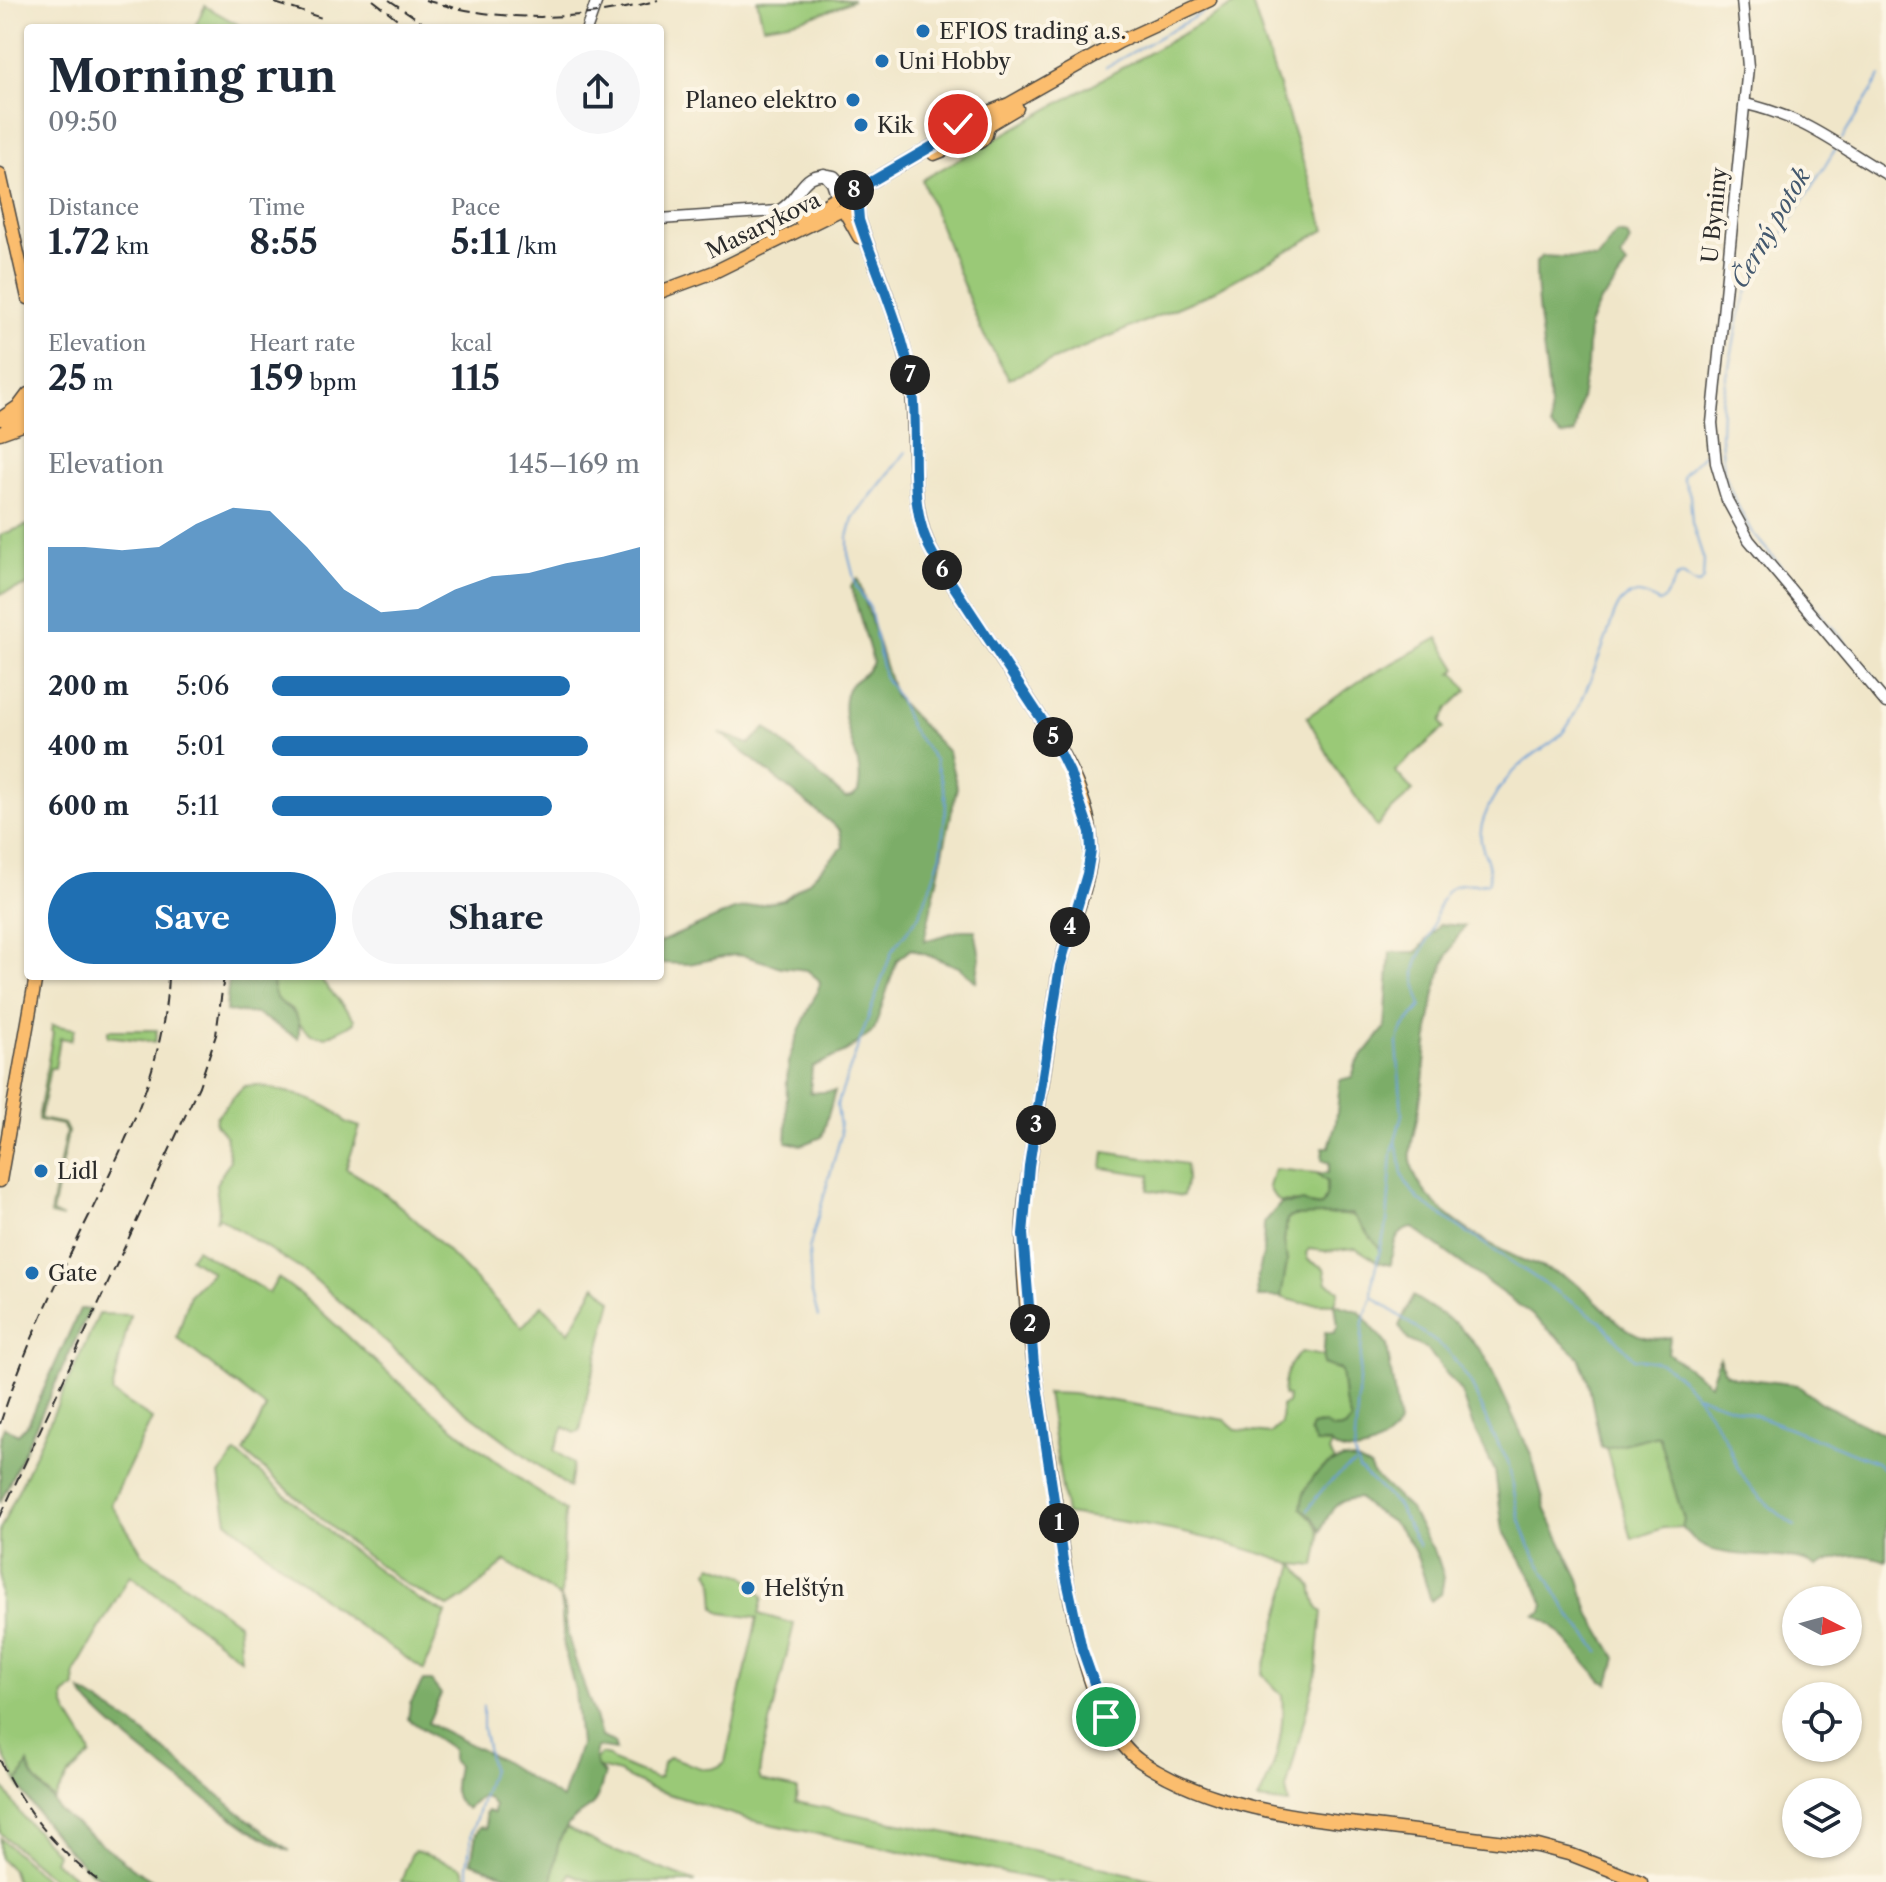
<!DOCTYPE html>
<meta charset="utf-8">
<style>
body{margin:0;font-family:"Libre Caslon Text",serif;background:#f6f6f7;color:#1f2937;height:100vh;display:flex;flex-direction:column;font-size:30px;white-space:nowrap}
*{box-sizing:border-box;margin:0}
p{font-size:26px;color:#747a83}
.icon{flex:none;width:44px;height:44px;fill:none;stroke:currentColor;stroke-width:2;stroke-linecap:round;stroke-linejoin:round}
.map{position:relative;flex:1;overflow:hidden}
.details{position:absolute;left:24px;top:24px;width:640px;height:956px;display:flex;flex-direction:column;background:#fff;border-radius:8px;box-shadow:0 2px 6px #0004}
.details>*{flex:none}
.needle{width:52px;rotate:96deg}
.fabs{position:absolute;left:1782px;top:1586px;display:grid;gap:16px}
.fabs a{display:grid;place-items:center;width:80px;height:80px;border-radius:50%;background:#fff;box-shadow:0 2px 6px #0004;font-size:40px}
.pin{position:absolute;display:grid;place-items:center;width:68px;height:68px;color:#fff;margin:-34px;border:4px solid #fff;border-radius:50%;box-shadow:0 2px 8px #0007}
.km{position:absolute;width:40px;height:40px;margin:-20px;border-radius:50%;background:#222;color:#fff;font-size:22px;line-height:40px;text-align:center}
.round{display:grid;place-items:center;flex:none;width:84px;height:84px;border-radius:42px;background:#f6f6f7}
.overview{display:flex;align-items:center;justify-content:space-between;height:136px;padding:0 24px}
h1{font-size:44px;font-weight:800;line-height:60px}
.stats{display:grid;grid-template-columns:repeat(3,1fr);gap:12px;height:136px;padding:8px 24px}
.stats div{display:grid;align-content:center}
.stats b{font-size:34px;font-weight:800}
.stats small{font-size:22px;font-weight:400}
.stats p{font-size:22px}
.chart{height:224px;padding:16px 24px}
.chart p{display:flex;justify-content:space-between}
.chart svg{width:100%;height:144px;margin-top:8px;fill:#1f6fb2;opacity:.7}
.button{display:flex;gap:16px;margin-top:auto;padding:16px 24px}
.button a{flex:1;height:92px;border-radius:48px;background:#1f6fb2;color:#fff;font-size:32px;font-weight:800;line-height:92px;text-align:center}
.button a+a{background:#f6f6f7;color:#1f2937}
ul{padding:0 24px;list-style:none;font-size:26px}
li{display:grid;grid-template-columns:128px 96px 1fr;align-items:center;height:60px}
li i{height:20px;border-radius:10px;background:#1f6fb2}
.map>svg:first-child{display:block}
.green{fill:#9ac977;stroke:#627a51;stroke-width:2}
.forest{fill:#7bad68;stroke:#536c4a;stroke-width:2}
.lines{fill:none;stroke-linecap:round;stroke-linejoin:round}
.stream{stroke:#6a9fd6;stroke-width:2}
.minor-casing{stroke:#494743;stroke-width:13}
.major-casing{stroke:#494743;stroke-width:15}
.minor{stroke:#fff;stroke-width:10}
.major{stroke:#fbbd6e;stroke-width:12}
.rail{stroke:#2b2b2b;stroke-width:2;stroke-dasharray:12 6;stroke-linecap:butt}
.route-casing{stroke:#fff;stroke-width:16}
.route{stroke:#1f6fb2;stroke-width:10}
.poi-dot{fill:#1f6fb2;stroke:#fcf5e5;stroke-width:3}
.labels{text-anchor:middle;stroke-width:8;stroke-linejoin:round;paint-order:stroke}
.poi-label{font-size:22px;fill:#2b2b2b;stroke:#fcf5e5;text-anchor:start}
.street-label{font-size:22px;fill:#2b2b2b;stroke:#fcf5e5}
.water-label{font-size:24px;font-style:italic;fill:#44596f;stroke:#fcf5e5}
</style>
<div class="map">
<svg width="1886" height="1882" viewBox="0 0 1886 1882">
<rect width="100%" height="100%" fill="#fcf5e5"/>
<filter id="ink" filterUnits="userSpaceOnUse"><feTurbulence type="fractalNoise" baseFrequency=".0125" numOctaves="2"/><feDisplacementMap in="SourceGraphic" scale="16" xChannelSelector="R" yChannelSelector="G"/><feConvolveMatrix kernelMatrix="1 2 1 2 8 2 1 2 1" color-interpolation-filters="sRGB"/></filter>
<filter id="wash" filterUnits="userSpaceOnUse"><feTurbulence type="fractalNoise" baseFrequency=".006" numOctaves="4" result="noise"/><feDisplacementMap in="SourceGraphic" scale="32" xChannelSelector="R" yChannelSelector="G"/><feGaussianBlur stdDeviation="1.8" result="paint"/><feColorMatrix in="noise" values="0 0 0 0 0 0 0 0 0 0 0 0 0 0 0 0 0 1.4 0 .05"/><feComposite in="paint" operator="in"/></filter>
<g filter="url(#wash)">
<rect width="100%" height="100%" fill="#f0e6c9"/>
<g class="green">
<path d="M757 0H853C822 15 796 22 763 26Z"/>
<path d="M1243 0H1251L1325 230 1207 295 1009 379 981 330 922 180Z"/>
<path d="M205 6 244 28H194Z"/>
<path d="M28 525V585L0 594V535Z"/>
<path d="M1438 638 1457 669 1451 674 1455 673 1467 690 1448 708 1441 722 1444 728 1395 771 1413 791 1385 816 1377 827 1337 770 1307 717 1361 680Z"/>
<path d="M274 976H318L354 1019V1023L326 1037 311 1034 298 1022 293 1010 277 1000 272 988Z"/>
<path d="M52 1025 75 1029 71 1040 60 1038 55 1068H50L40 1119 64 1124 68 1132 52 1213 63 1218 50 1215 66 1132 62 1125 38 1120 53 1032 51 1031Z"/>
<path d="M108 1030H157L155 1042 108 1036Z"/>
<path d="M256 1085C279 1090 333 1101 345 1122L360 1127 346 1169C408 1200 470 1278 522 1327L542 1305 569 1332 596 1285 612 1301 588 1391 580 1432 575 1433 564 1427 554 1450 573 1464 569 1488 456 1404 310 1275 218 1217 216 1221 219 1210 216 1184 230 1161 226 1136 215 1124 216 1117 240 1090 245 1086Z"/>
<path d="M1104 1152 1186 1164 1187 1179 1183 1196 1148 1190 1150 1175 1102 1168Z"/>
<path d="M1274 1169 1317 1173 1326 1180V1197L1322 1206C1313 1207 1309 1204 1302 1203 1283 1200 1279 1209 1269 1187Z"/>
<path d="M1329 1214 1355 1216 1380 1249 1378 1262 1356 1248 1325 1251 1309 1249 1306 1253 1308 1260 1324 1268 1327 1283 1339 1290 1335 1304 1302 1303 1280 1297 1287 1262 1284 1241 1287 1219 1293 1216Z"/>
<path d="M196 1249 269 1293 278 1278C317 1304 349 1339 385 1370 442 1421 502 1467 565 1511L561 1598 506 1561 465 1597 448 1607 410 1587 356 1548 244 1452 266 1408 177 1338 190 1294 212 1272 190 1258Z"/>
<path d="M99 1314 130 1315 112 1393 152 1419 111 1504 143 1554 238 1623 241 1659 130 1575 74 1673 75 1687 64 1695C60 1711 86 1735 91 1755L68 1776 54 1800 30 1774 27 1765 18 1783 0 1747V1530Z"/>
<path d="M1301 1352 1323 1356V1364L1341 1370 1344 1398 1351 1421 1345 1428 1330 1429 1319 1424 1312 1426 1310 1431 1319 1443 1332 1444 1329 1452 1335 1461 1301 1508C1327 1531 1320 1535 1315 1566L1294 1564 1312 1587 1317 1608 1322 1612 1316 1674 1286 1790 1289 1804 1258 1800C1276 1767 1285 1732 1282 1695L1262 1674 1294 1565C1220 1537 1144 1523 1066 1514L1047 1393 1072 1394 1225 1420 1237 1430 1270 1434 1281 1424 1282 1405 1287 1404 1288 1396 1283 1395C1284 1377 1288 1364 1301 1352Z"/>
<path d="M1658 1435 1684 1520 1682 1527 1663 1528 1632 1539 1606 1448Z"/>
<path d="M236 1453 351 1550 419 1600 446 1613 424 1670 347 1618 227 1521 219 1475Z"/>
<path d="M712 1565 745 1576 763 1597 759 1614 794 1624 761 1761 759 1776 761 1781 797 1789 796 1802 1041 1852 1162 1882H1050L751 1820 649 1788 619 1773 596 1767 595 1760 601 1754 609 1756 613 1761 656 1779 660 1777 663 1763 669 1757C689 1760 706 1779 725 1762L757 1618 722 1613 715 1608 713 1579 709 1571Z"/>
<path d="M0 1782 22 1816 57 1854 54 1861 82 1882H56L0 1833Z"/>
<path d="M566 1828 614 1851 696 1882H592L570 1873 567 1882H552L557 1846Z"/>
<path d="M0 1838 49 1882H16L12 1870 0 1858Z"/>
<path d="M415 1851 461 1867 470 1882H401L411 1855Z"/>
</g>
<g class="forest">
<path d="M1617 233 1627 235 1630 241 1621 258 1627 265 1608 294 1600 301 1589 325 1587 366 1575 432 1574 434 1562 436 1551 428C1550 372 1535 318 1536 261L1543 256 1597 259C1606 252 1608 239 1617 233Z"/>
<path d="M858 579 895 697 948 752 957 787 924 941 962 930H975L980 957 976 982 959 967 911 949 897 960 874 1030 846 1052 812 1067 810 1093 835 1091 822 1137 801 1145 786 1142C789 1112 783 1083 791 1054 798 1030 811 1007 820 984L819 980 807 970 781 967 745 956 734 955 689 964 661 963 660 942 734 910 783 900 809 881 843 847 840 830 720 733 749 744 766 728 845 798 852 797 858 792C867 758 837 729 846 694 850 678 867 678 873 662L851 586Z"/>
<path d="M1440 924 1465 926C1434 968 1430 1014 1425 1064 1423 1082 1421 1100 1417 1118 1415 1132 1409 1146 1411 1160 1415 1203 1484 1243 1520 1259 1539 1267 1558 1272 1575 1283 1605 1304 1628 1348 1670 1337L1668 1353 1710 1384 1719 1358 1725 1373 1734 1377 1797 1385 1821 1403 1886 1435V1561C1863 1552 1838 1554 1817 1567 1794 1549 1730 1563 1699 1544 1693 1540 1688 1532 1682 1527L1684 1520 1658 1435 1606 1448 1601 1447 1588 1381 1579 1357 1531 1314 1413 1228C1395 1229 1392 1249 1391 1265L1378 1262 1380 1249 1352 1214 1293 1216 1287 1219 1284 1241 1287 1262 1281 1297H1258L1257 1280 1263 1255 1264 1223 1281 1203 1291 1204 1303 1201C1310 1204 1312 1208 1322 1206L1326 1197 1327 1182 1317 1173H1328L1330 1163 1322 1160 1323 1147H1329L1336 1123 1340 1080 1352 1077 1356 1064 1385 1028 1390 952H1417Z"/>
<path d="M229 976H274C267 1015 307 999 298 1038L257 1014 226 1011Z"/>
<path d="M1413 1296 1458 1325 1484 1354 1531 1454 1546 1510 1579 1579 1589 1612 1616 1658 1609 1684 1602 1681 1552 1625 1535 1615 1542 1612 1544 1605 1536 1585 1503 1530 1495 1471 1472 1424 1461 1392 1427 1349 1408 1340 1399 1326Z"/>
<path d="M1335 1304 1359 1311 1387 1345 1399 1424C1389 1446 1349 1463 1330 1443H1316L1310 1431 1312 1426 1325 1424 1331 1429 1345 1428 1351 1421 1344 1398 1341 1370 1323 1364 1325 1332 1334 1333 1338 1326Z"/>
<path d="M80 1309H90L0 1503V1442L4 1427 18 1434 29 1422Z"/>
<path d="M1343 1459 1357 1461 1369 1467 1373 1474 1410 1509 1438 1559 1444 1577 1441 1594 1431 1601C1423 1575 1417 1543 1395 1525 1383 1515 1369 1510 1359 1498 1335 1499 1330 1511 1321 1531L1314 1519 1301 1508C1303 1483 1321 1464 1343 1459Z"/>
<path d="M561 1598C567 1609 565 1622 568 1635 576 1670 592 1702 601 1737L614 1742 616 1750 597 1747C593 1760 594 1766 605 1774 600 1787 600 1800 588 1809 581 1814 573 1818 568 1825 555 1842 556 1862 552 1882H523L471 1862 476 1834 480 1827 487 1828 485 1814 487 1811 493 1813 494 1805 488 1798 481 1796 467 1809C449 1799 454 1783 457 1766L452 1760V1749L408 1719 410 1704 423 1681H431L441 1694 428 1723 497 1758 562 1799 580 1745 575 1690 564 1648Z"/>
<path d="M81 1691 133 1724 240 1813 290 1851C257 1841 92 1720 81 1691Z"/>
<path d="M28 1763C31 1782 51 1793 59 1811L137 1871 155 1882C141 1882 125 1882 111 1882 83 1877 32 1808 18 1783Z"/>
</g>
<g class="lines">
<g class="stream">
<path d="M1106 67 1216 5"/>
<path d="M1842 139 1881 76"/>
<path d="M1836 148 1748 290 1739 317 1722 402 1721 437 1724 472 1734 499 1751 531 1886 691"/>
<path d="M1395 1142C1402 1156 1399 1160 1402 1174 1405 1184 1414 1193 1420 1201L1599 1320 1634 1359C1644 1360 1655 1360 1664 1365 1685 1377 1715 1419 1726 1441 1732 1452 1735 1464 1742 1475 1755 1496 1775 1511 1795 1526"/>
<path d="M1372 1296 1448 1351 1471 1383 1492 1434 1508 1461 1519 1517 1530 1547 1568 1613 1599 1651"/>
<path d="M818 1317 811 1289 809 1249 841 1135 837 1105 892 951 920 914 931 884 941 854 946 804 944 789 935 760 910 727 899 699 884 676 870 608 856 586 848 554V537L853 518 906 452"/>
<path d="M1695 1395 1769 1420 1876 1462 1886 1471"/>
<path d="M1308 1510C1321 1488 1334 1477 1354 1464"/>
<path d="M1419 1546 1398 1506 1359 1469 1354 1454 1363 1322 1372 1298 1373 1278 1387 1222 1392 1153 1402 1114 1397 1043 1403 1028 1421 1006C1419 995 1415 984 1415 974 1416 957 1426 948 1431 933 1436 917 1438 898 1452 887 1462 880 1478 887 1489 882 1492 852 1473 849 1484 818 1494 790 1512 770 1536 753 1546 746 1558 740 1565 730 1584 702 1595 667 1607 636 1611 625 1614 610 1621 602 1633 588 1646 595 1659 602L1664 599 1677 577 1683 575 1693 583 1699 584 1703 580 1704 560 1692 523 1690 495 1683 478 1684 474 1708 450"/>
<path d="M471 1882 467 1866 472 1831 491 1769 483 1727V1706"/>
</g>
</g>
</g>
<g filter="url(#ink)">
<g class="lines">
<defs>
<g id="minor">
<path d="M1742 0 1748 67 1712 423 1716 463 1727 500 1749 540 1886 703"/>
<path d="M587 28 597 0"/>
<path d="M1746 104C1806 118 1835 144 1886 174"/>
<path d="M824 174 832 183 836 195"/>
<path d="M660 219 778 211C803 198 799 168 834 176L847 190"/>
</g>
<g id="major">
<circle cx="972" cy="129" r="15"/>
<path d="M979 116 1009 104 1119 42 1210 0"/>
<path d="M986 130 990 124 1017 108"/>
<path d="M934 154 965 142"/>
<path d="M0 174 28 298"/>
<path d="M850 190 862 187 948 137 957 127"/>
<path d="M857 205 859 220C876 270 899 319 909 371 921 432 903 504 935 558 957 592 980 626 1002 660 1035 709 1092 785 1091 846 1091 890 1065 933 1058 977 1052 1019 1046 1061 1039 1104 1033 1144 1025 1184 1023 1225 1021 1308 1039 1393 1051 1474 1063 1546 1077 1718 1140 1761 1209 1807 1294 1817 1374 1826 1429 1833 1484 1839 1538 1846L1572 1855 1641 1882"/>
<path d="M845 212 859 237"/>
<path d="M801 220 835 199"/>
<path d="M660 292 714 272 840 210"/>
<path d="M0 419 19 406 28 394"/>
<path d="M6 422 28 410"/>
<path d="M0 433 28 423"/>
<path d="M0 1181 36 976"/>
</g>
</defs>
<use href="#minor" class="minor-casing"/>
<use href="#major" class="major-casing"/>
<use href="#minor" class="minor"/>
<use href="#major" class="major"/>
<g class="rail">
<path d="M373 0 409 28"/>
<path d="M389 0 431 28"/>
<path d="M425 0C501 23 582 22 658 0"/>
<path d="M275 3 325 19"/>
<path d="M0 1424C22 1355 52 1292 83 1228 124 1144 164 1071 168 976"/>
<path d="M0 1517 199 1086 216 1035 224 976"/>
<path d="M0 1760C23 1809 56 1850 100 1882"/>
</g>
</g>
</g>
<g class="lines" filter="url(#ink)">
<defs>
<path id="route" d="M958 124 948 137 862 187 850 190 857 196 859 220C877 274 902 327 912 383 921 440 903 506 935 558L1050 732 1070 773 1090 832 1091 850 1087 874 1060 966 1029 1166 1023 1234 1034 1365 1064 1567 1082 1649 1106 1717"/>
</defs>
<use href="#route" class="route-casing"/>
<use href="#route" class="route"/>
</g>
<g class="poi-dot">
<circle cx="923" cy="31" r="8"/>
<circle cx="882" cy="61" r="8"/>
<circle cx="853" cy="100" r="8"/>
<circle cx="861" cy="125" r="8"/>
<circle cx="41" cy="1171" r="8"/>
<circle cx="32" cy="1273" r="8"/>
<circle cx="748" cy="1588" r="8"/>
</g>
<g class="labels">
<g class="poi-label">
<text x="939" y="39">EFIOS trading a.s.</text>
<text x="898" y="69">Uni Hobby</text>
<text x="837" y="108" text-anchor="end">Planeo elektro</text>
<text x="877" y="133">Kik</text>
<text x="57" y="1179">Lidl</text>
<text x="48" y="1281">Gate</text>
<text x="764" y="1596">Helštýn</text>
</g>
<g class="street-label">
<text transform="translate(1714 215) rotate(-84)" y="8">U Byniny</text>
<text transform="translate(763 225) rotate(-26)" y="8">Masarykova</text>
</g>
<g class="water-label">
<text transform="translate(1771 228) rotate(-60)" y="8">Černý potok</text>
</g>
</g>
</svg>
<div class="fabs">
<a><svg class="needle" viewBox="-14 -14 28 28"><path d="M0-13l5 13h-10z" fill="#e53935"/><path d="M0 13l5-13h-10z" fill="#747a83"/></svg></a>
<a><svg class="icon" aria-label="locate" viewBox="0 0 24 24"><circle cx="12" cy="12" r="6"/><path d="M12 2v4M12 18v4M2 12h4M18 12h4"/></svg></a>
<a><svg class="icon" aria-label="layers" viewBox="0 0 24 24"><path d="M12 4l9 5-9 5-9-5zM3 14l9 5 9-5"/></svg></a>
</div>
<div class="pin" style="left:1106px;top:1717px;background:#1e9e55"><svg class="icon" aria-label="arrive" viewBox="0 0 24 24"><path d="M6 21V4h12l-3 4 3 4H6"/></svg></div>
<div class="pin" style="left:958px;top:124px;background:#d93025"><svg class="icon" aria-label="check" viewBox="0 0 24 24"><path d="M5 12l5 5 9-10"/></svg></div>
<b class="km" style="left:1059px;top:1523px">1</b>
<b class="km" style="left:1030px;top:1324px">2</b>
<b class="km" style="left:1036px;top:1125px">3</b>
<b class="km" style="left:1070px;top:927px">4</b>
<b class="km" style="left:1053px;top:737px">5</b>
<b class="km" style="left:942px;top:570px">6</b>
<b class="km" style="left:910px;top:375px">7</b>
<b class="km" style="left:854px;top:190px">8</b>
<section class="details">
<div class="overview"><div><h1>Morning run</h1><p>09:50</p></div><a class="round"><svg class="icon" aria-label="share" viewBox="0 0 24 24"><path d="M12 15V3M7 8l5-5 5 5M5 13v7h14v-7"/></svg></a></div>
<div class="stats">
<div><p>Distance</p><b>1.72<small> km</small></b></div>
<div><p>Time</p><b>8:55</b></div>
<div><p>Pace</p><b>5:11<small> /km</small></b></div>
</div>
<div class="stats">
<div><p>Elevation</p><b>25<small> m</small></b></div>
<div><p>Heart rate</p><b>159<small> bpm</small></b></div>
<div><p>kcal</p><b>115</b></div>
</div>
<div class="chart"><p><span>Elevation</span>145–169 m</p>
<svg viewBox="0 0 160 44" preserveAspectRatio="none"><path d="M0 44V18L10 18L20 19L30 18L40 11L50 6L60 7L70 18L80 31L90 38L100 37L110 31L120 27L130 26L140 23L150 21L160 18V44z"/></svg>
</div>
<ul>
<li><b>200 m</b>5:06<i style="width:81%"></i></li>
<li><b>400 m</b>5:01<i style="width:86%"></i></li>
<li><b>600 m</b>5:11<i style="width:76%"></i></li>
</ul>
<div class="button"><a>Save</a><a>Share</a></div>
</section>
</div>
